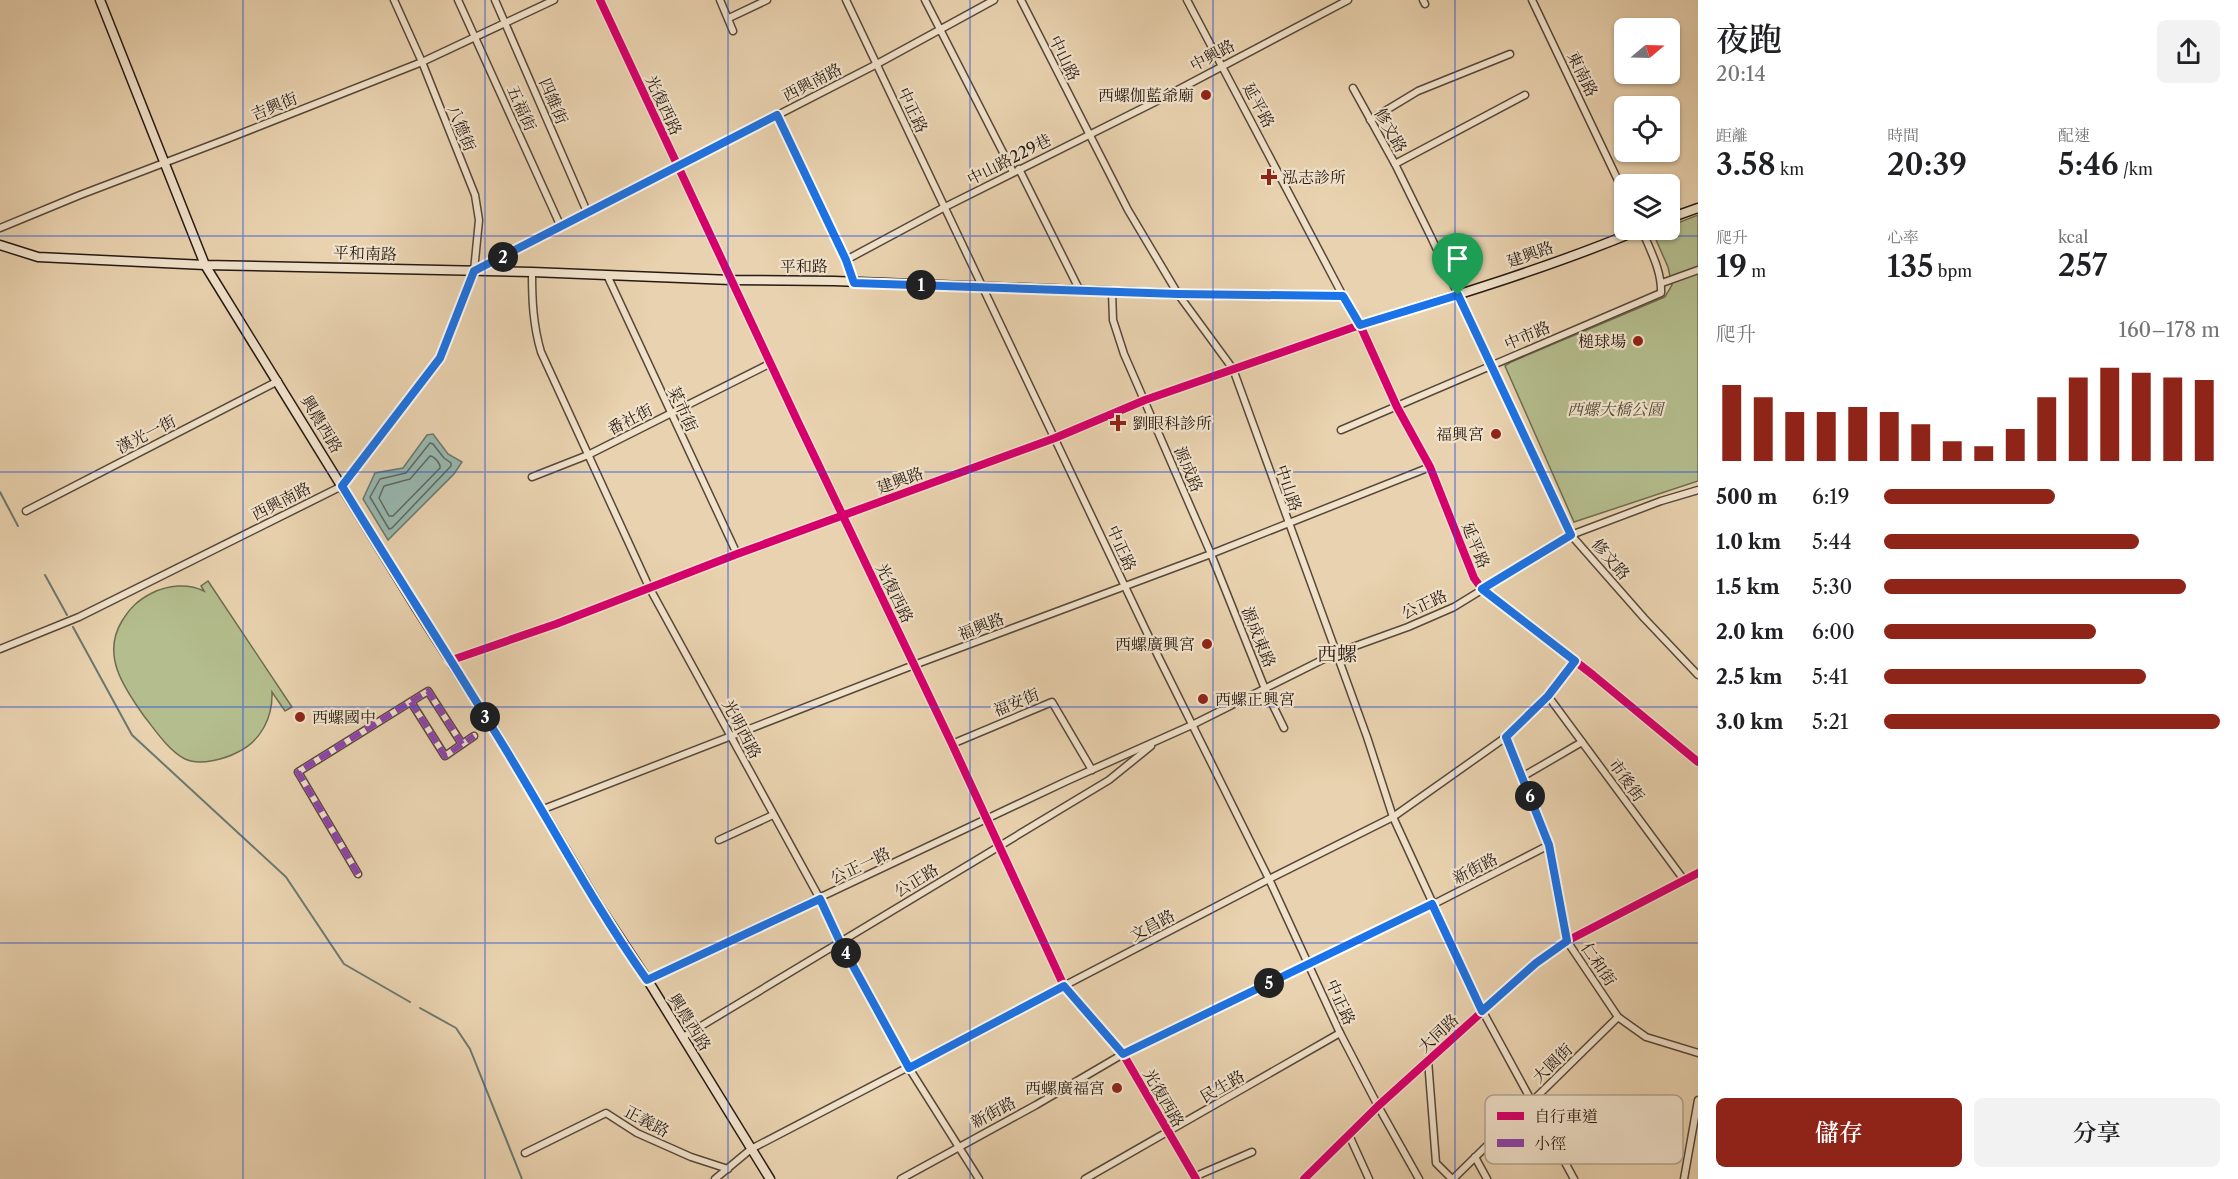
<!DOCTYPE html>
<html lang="zh-TW">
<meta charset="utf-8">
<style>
body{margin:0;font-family:"Libre Caslon Text","Noto Serif TC",serif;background:#f2f2f2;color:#202124;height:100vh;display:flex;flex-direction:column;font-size:22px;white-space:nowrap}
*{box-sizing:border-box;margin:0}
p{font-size:20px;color:#757577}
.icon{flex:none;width:33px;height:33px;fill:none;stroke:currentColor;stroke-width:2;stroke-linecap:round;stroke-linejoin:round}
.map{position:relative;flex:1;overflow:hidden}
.panel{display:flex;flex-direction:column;background:#fff;width:540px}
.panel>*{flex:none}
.needle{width:39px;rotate:71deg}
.tools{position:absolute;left:1614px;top:18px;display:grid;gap:12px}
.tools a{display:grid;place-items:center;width:66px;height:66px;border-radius:9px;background:#fff;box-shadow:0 2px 4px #0004;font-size:30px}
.pin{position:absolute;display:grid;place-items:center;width:51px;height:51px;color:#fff;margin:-62px -26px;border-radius:50% 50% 50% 0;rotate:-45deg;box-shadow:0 0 6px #0007}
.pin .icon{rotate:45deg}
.km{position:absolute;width:30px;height:30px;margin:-15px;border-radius:50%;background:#222;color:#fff;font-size:16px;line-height:30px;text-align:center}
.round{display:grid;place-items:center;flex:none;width:63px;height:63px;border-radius:9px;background:#f2f2f2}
.overview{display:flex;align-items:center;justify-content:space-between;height:102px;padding:0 18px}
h1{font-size:33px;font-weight:600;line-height:45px}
.figures{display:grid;grid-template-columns:repeat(3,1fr);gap:9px;height:102px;padding:6px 18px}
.figures div{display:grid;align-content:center}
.figures b{font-size:30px;font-weight:600}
.figures small{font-size:16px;font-weight:400}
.figures p{font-size:16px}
.chart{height:168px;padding:12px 18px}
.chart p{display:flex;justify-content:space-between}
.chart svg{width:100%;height:108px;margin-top:6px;stroke:#8f2418;stroke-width:6}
.button{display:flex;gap:12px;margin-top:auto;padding:12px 18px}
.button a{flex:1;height:69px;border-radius:9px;background:#8f2418;color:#fff;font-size:24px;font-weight:600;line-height:69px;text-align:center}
.button a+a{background:#f2f2f2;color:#202124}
ul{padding:0 18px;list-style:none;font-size:20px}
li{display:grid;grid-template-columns:96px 72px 1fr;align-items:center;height:45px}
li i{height:15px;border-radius:8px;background:#8f2418}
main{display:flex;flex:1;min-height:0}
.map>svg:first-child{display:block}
.green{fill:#b4bd8d;stroke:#6d6c50;stroke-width:1.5}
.water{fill:#97b7ae;stroke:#6a7870;stroke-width:1.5}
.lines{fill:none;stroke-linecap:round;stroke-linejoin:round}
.shore{stroke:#5e6860;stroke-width:1.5}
.stream{stroke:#6a7870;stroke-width:2}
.street-casing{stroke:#57483a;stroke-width:9}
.secondary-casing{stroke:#261a13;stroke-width:11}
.street{stroke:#f1e2cb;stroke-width:6}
.secondary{stroke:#f1e2cb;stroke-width:8}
.quiet{stroke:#8e44ad;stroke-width:6;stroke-dasharray:12 6;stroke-linecap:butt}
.cycleway-casing{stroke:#f1e2cb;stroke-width:11}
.cycleway{stroke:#d6006c;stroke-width:8}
.route-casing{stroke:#fff;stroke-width:12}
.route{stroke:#1a73e8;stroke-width:8}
.grid{fill:none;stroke:#1d4ed8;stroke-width:1.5;stroke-opacity:0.55}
.poi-dot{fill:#8f2418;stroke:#f1e2cb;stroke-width:2}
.labels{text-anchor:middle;stroke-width:4.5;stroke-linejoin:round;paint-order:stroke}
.street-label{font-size:16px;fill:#261a13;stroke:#f1e2cb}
.poi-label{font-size:16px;fill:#261a13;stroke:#f1e2cb;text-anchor:end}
.park-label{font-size:16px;font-style:italic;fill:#514b38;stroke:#f1e2cb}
.quarter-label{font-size:20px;fill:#261a13;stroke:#f1e2cb}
.key{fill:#f1e2cb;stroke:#b4a694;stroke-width:1.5}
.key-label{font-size:16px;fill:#261a13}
</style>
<main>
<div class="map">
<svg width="1698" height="1179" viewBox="0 0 1698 1179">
<rect width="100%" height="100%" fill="#e9d2af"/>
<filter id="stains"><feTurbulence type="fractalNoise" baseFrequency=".00333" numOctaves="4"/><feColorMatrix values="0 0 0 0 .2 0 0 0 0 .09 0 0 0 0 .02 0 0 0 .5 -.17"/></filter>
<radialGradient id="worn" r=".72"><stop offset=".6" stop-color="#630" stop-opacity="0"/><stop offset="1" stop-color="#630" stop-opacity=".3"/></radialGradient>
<g class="green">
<path d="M1698 215V481L1574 522 1505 366 1511 362 1665 297 1672 285 1668 267 1653 233 1661 230H1670V226Z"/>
<path d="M208 581 292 707 285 711 272 692C273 717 261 741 238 752 225 759 200 766 185 759 168 750 156 731 144 716 124 688 101 655 122 621 130 608 138 600 152 593 168 585 188 583 204 591L201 586Z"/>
</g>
<path class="water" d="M433 434 448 454 462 462 454 474 388 540 363 499 375 473 403 468 427 435Z"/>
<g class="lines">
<g class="shore">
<path d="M430 443 433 444 444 458 451 463V466L392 528 389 529 370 497 380 479 406 473Z"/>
<path d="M430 456C434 456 441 464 440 468L393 516H389L379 498 384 486 410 479Z"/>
</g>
<g class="stream">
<path d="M0 492 18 526"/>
<path d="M45 575 67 615"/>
<path d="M73 627 132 735 286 877 344 964 410 1002"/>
<path d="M420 1008 456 1028 470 1049 522 1179"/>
</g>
<defs>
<g id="street">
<path d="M394 0 422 62 475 195 479 220 474 271"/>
<path d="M458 0 561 227"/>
<path d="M495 0 588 214"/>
<path d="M600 0 797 420 952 744 1064 986 1123 1054 1196 1179"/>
<path d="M720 0 733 31"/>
<path d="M846 0 1159 658 1269 879 1340 1033 1378 1106 1419 1179"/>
<path d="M925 0 1013 172"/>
<path d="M1021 0 1128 210 1178 294 1233 369 1367 737 1393 817 1482 1010 1574 1179"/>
<path d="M1187 0 1343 296"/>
<path d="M1423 0 1425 4"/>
<path d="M1532 0 1624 193"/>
<path d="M729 18 767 0"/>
<path d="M1353 88 1395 164 1431 237 1571 535 1644 618 1698 675"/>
<path d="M777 115 846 260 854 283"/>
<path d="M1370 120 1418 91 1510 54"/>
<path d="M1395 164 1525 95"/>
<path d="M1019 169 1080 291"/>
<path d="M0 228 80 195 227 139 422 62 554 0"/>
<path d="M846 260 943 208 1153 103 1348 0"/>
<path d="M532 272C532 300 533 325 541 352L649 587 820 899 840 942 909 1068 979 1179"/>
<path d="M607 275 737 554"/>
<path d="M1662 283 1698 270"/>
<path d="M1112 292 1113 320 1124 354 1211 554 1265 689 1284 728"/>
<path d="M1341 430 1661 293C1662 271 1650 250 1642 230"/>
<path d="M532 477 588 455 771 363"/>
<path d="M26 511 278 381"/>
<path d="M0 649 79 617 342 486 440 358 474 271 877 64 994 0"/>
<path d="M449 661 556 624 737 554 1055 438 1145 400 1360 325 1397 407 1430 467 1474 578 1482 589 1593 675 1698 762"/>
<path d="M1548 696 1684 880"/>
<path d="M411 702 445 756 474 736"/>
<path d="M1506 737 1549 845 1567 941 1618 1017 1646 1037 1698 1053"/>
<path d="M952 744 1052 702 1092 770"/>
<path d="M1522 777 1582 742"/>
<path d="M541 810 914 665 1211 554 1430 467"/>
<path d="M719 840 773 815"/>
<path d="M358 874 298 772 428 691 462 744"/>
<path d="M647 979 1069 780 1192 725 1336 653 1408 627 1454 607 1571 535 1661 501 1698 490"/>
<path d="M683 1037 1109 780 1151 746"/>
<path d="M1428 1060 1436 1163 1452 1179"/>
<path d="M1349 1135 1369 1179"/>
<path d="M525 1153 606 1113 637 1133 691 1157 728 1169"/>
<path d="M1475 1157 1487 1179"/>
<path d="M1194 1177 1252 1152"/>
<path d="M715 1179 751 1149 1269 879 1393 817 1506 737 1548 696 1575 661"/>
<path d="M901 1179 1036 1105 1123 1054 1432 905 1549 845"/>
<path d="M1085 1179 1340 1033"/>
<path d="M1304 1179 1378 1106 1536 963 1567 941 1698 873"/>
<path d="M1453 1179 1618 1017"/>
<path d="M1684 1179 1698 1100"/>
</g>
<g id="secondary">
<path d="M100 0 205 265 416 607 495 731 599 906 647 979 770 1179"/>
<path d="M1670 218 1698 208"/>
<path d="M0 245 38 257 205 265 532 272 731 280 834 281 1178 294 1343 296 1360 325C1454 296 1548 268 1639 230"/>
</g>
</defs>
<use href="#street" class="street-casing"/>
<use href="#secondary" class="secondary-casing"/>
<use href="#street" class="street"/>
<use href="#secondary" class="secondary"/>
<g class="quiet">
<path d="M411 702 445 756 474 736"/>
<path d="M358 874 298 772 428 691 462 744"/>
</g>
<defs>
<g id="cycleway">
<path d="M600 0 797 420 952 744 1064 986 1123 1054 1196 1179"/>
<path d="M449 661 556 624 737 554 1055 438 1145 400 1360 325 1397 407 1430 467 1474 578 1482 589 1593 675 1698 762"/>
<path d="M1304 1179 1378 1106 1536 963 1567 941 1698 873"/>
</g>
</defs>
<use href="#cycleway" class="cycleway-casing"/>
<use href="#cycleway" class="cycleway"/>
</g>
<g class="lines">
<defs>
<path id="route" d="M777 115 846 260 854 283 1178 294 1343 296 1360 325 1458 295 1571 535 1482 589 1575 661 1548 696 1506 737 1549 845 1567 941 1536 963 1482 1011 1432 904 1123 1054 1064 986 909 1068 840 942 820 899 647 980C591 901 546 814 495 732 445 650 392 568 342 486L440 358 474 271Z"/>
</defs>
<use href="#route" class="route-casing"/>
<use href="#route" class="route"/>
</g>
<path class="grid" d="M243 0V1179M485 0V1179M728 0V1179M970 0V1179M1213 0V1179M1455 0V1179M0 236H1698M0 472H1698M0 707H1698M0 943H1698"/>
<g class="poi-dot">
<circle cx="1206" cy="95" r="6"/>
<path d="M1266 168h6v6h6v6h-6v6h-6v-6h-6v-6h6z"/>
<circle cx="1638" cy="341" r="6"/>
<path d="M1115 414h6v6h6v6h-6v6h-6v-6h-6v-6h6z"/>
<circle cx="1496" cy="434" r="6"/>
<circle cx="1207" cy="644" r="6"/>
<circle cx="1203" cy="699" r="6"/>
<circle cx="300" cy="717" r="6"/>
<circle cx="1117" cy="1088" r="6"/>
</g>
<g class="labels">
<g class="street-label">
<text transform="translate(1212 55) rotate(-28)" y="6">中興路</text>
<text transform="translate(1065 58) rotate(64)" y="6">中山路</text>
<text transform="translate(1583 74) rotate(64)" y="6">東南路</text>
<text transform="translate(812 82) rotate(-27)" y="6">西興南路</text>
<text transform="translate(554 101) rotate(67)" y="6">四維街</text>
<text transform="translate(664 105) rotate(65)" y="6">光復西路</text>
<text transform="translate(1259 105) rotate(62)" y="6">延平路</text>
<text transform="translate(274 106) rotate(-22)" y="6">吉興街</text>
<text transform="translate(522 108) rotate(66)" y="6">五福街</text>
<text transform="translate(913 110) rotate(65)" y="6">中正路</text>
<text transform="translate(462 128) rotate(68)" y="6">八德街</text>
<text transform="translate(1391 130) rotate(61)" y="6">修文路</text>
<text transform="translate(1009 159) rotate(-27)" y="6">中山路229巷</text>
<text transform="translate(365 253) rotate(2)" y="6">平和南路</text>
<text transform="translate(1530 254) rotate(-19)" y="6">建興路</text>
<text x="804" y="272">平和路</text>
<text transform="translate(1527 335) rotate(-23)" y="6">中市路</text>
<text transform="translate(683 409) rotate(65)" y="6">菜市街</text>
<text transform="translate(630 419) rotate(-27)" y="6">番社街</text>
<text transform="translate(322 424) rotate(59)" y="6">興農西路</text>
<text transform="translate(146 434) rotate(-27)" y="6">漢光一街</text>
<text transform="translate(1189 469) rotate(67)" y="6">源成路</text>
<text transform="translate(900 480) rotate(-20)" y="6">建興路</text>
<text transform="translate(1289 488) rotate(71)" y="6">中山路</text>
<text transform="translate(281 501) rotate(-27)" y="6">西興南路</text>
<text transform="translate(1476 545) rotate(68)" y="6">延平路</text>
<text transform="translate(1122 548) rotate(66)" y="6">中正路</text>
<text transform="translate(1611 559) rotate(49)" y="6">修文路</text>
<text transform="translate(895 593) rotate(64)" y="6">光復西路</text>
<text transform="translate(1424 604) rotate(-24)" y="6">公正路</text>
<text transform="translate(981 626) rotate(-21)" y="6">福興路</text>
<text transform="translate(1259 637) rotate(68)" y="6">源成東路</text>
<text transform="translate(1016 702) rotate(-22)" y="6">福安街</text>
<text transform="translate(742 729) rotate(62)" y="6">光明西路</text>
<text transform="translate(1627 780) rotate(54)" y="6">市後街</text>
<text transform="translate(860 865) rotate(-25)" y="6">公正一路</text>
<text transform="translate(1475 868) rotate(-27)" y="6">新街路</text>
<text transform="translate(916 880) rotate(-31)" y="6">公正路</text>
<text transform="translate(1152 925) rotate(-28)" y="6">文昌路</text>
<text transform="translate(1599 964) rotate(56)" y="6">仁和街</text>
<text transform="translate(1341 1002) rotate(66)" y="6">中正路</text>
<text transform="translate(690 1022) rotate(58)" y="6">興農西路</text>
<text transform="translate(1438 1033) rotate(-43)" y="6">大同路</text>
<text transform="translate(1552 1063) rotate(-44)" y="6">大園街</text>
<text transform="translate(1222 1086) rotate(-30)" y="6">民生路</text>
<text transform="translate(1164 1098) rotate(60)" y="6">光復西路</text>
<text transform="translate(993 1112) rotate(-28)" y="6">新街路</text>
<text transform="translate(647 1121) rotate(28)" y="6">正義路</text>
</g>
<g class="poi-label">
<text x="1194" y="101">西螺伽藍爺廟</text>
<text x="1282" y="183" text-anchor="start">泓志診所</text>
<text x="1626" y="347">槌球場</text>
<text x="1132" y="429" text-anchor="start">劉眼科診所</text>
<text x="1484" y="440">福興宮</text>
<text x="1195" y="650">西螺廣興宮</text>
<text x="1215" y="705" text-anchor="start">西螺正興宮</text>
<text x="312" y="723" text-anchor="start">西螺國中</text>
<text x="1105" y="1094">西螺廣福宮</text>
</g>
<g class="park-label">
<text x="1615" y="415">西螺大橋公園</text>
</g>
<g class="quarter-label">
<text x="1337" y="661">西螺</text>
</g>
</g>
<rect x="1485" y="1095" width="198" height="69" rx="9" class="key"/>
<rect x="1497" y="1112" width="27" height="8" fill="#d6006c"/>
<rect x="1497" y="1139" width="27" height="8" fill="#8e44ad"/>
<g class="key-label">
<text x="1534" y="1122">自行車道</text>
<text x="1534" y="1149">小徑</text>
</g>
<rect width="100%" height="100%" filter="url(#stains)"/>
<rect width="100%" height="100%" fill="url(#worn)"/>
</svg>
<div class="tools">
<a><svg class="needle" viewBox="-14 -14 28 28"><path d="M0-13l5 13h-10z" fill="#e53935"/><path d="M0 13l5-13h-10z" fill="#757577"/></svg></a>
<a><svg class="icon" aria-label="locate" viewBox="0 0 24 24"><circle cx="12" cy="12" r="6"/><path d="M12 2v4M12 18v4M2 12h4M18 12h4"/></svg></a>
<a><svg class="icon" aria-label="layers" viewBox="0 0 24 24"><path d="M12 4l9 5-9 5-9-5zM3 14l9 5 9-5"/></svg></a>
</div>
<div class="pin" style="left:1458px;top:295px;background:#1e9e55"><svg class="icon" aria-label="arrive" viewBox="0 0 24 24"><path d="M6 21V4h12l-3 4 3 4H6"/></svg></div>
<b class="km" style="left:921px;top:285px">1</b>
<b class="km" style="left:503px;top:257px">2</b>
<b class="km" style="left:485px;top:717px">3</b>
<b class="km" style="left:846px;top:953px">4</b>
<b class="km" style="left:1269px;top:983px">5</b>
<b class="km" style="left:1530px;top:796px">6</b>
</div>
<section class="panel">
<div class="overview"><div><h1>夜跑</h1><p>20:14</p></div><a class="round"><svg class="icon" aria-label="share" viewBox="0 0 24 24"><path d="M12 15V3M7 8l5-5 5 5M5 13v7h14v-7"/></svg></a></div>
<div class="figures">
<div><p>距離</p><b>3.58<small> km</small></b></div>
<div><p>時間</p><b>20:39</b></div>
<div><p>配速</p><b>5:46<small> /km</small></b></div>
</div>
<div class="figures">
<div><p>爬升</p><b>19<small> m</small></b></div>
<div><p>心率</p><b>135<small> bpm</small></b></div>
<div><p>kcal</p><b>257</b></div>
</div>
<div class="chart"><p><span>爬升</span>160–178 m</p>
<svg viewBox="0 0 160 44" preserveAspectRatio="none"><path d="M5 44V13M15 44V18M25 44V24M35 44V24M45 44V22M55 44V24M65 44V29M75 44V36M85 44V38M95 44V31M105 44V18M115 44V10M125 44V6M135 44V8M145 44V10M155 44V11"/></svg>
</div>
<ul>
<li><b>500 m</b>6:19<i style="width:51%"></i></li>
<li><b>1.0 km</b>5:44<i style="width:76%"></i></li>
<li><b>1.5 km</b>5:30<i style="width:90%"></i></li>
<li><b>2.0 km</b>6:00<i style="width:63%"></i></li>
<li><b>2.5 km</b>5:41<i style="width:78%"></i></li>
<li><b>3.0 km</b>5:21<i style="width:100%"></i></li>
</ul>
<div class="button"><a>儲存</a><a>分享</a></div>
</section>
</main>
